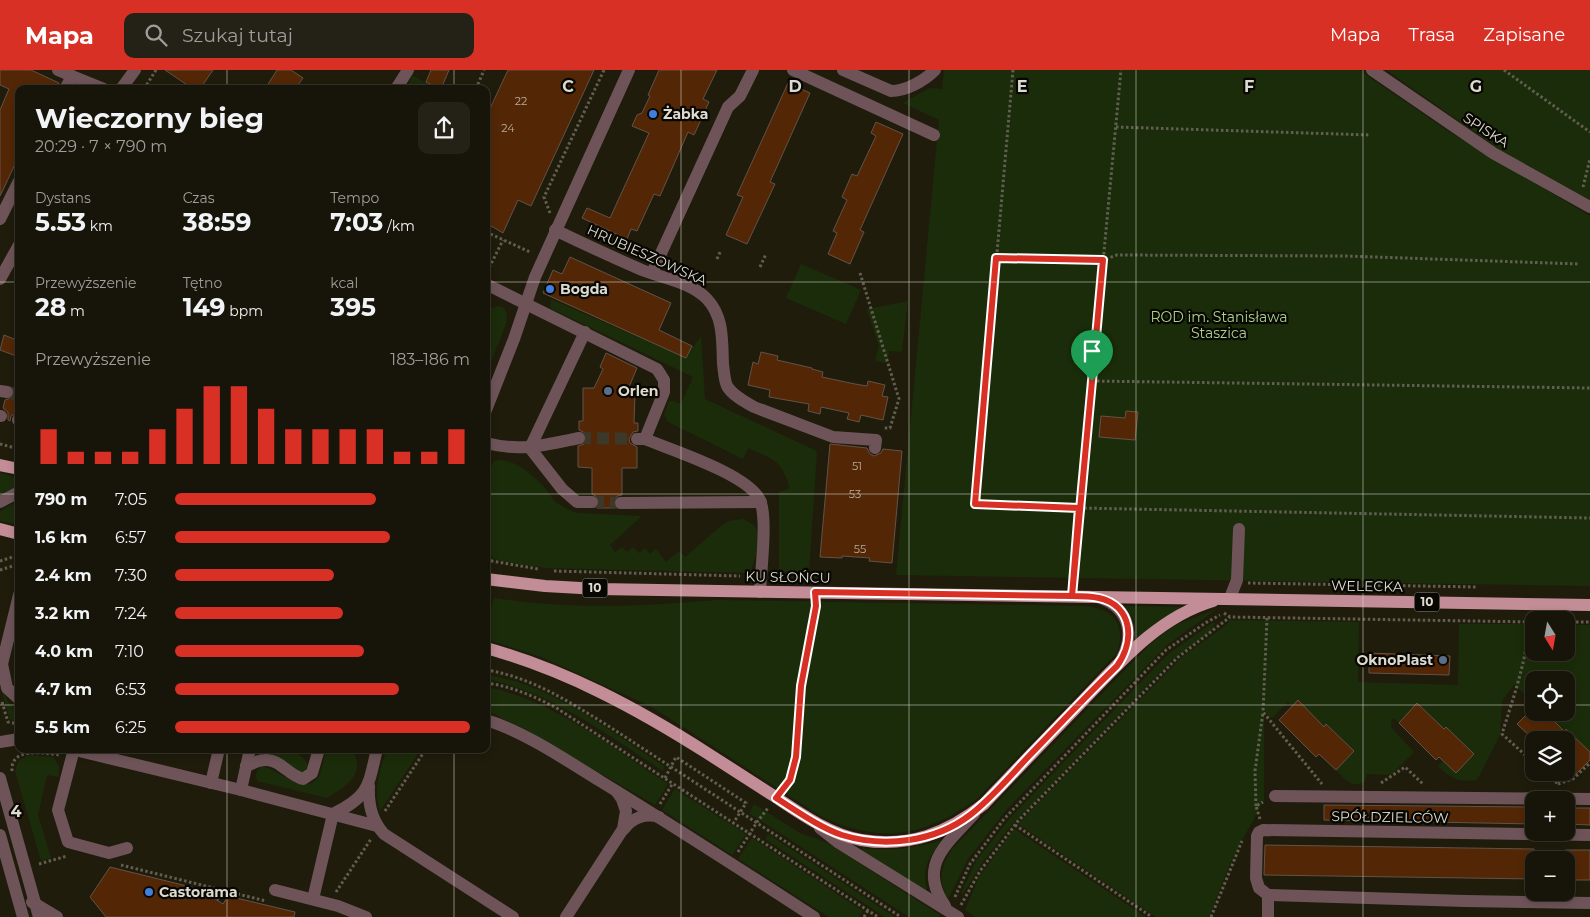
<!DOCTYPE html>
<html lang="pl">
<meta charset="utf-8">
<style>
body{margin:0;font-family:Montserrat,sans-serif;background:#242217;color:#f1f3f6;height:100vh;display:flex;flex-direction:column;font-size:19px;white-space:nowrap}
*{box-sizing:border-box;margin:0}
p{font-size:16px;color:#9e9f9c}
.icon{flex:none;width:28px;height:28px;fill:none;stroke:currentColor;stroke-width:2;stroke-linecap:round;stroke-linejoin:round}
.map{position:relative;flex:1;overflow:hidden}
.drawer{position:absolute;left:15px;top:15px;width:475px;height:668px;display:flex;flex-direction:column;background:#171509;border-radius:10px;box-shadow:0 2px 8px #0003,0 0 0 1px #36342a}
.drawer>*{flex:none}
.needle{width:32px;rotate:169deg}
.tools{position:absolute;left:1525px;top:541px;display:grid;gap:10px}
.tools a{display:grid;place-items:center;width:50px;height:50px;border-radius:10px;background:#171509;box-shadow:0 2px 8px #0003,0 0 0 1px #36342a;font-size:25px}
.pin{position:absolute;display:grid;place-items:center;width:42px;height:42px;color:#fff;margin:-51px -21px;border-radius:50% 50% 50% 0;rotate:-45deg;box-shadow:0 0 5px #0007}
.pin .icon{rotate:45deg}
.round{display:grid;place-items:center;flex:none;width:52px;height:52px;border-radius:10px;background:#242217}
.headline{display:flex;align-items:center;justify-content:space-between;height:85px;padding:0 20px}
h1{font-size:28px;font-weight:700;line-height:38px}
.figures{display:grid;grid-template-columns:repeat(3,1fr);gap:8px;height:85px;padding:5px 20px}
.figures div{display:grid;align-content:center}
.figures b{font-size:25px;font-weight:700}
.figures small{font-size:14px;font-weight:400}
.figures p{font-size:14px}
.chart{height:140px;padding:10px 20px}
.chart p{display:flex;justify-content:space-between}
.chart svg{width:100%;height:90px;margin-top:5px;stroke:#d93025;stroke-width:6}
ul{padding:0 20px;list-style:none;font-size:16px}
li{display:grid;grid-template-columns:80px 60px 1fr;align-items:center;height:38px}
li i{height:12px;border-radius:6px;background:#d93025}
header{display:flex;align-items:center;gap:30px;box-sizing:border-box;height:70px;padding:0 25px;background:#d93025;color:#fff}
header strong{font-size:24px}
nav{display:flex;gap:28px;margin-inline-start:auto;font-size:18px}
.search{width:350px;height:45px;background:#242217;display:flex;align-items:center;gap:12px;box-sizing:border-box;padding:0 18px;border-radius:10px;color:#9e9f9c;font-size:19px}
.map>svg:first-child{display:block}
.green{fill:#1b2c0a}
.building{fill:#532706;stroke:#635248}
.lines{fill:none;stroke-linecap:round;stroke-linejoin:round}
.minor-tunnel{stroke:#3c392a;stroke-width:12;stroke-dasharray:12 6;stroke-linecap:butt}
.path{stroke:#625f51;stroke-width:3;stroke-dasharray:2.5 2.5;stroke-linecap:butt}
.minor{stroke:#6e5459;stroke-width:12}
.major{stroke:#c28d97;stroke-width:12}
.route-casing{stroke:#fff;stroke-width:10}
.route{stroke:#d93025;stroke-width:6}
.grid{fill:none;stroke:#dddbd1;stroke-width:1;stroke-opacity:0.55}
.shop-dot{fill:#3f7fe0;stroke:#080702;stroke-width:2}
.service-dot{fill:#5c6f8a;stroke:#080702;stroke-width:2}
.labels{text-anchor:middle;stroke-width:4.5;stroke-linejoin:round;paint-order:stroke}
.number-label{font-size:11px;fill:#baae9e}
.shield{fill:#080702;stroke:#9d9b93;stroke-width:1}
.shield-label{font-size:12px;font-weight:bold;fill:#dddbd1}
.poi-label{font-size:14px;font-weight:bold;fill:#dddbd1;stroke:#080702;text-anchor:start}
.street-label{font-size:14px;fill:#dddbd1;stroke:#080702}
.park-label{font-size:14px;fill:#abd38a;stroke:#080702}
.grid-label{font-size:16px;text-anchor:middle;font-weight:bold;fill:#dddbd1;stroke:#080702;stroke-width:4.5;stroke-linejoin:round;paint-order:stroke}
</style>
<header>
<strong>Mapa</strong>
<div class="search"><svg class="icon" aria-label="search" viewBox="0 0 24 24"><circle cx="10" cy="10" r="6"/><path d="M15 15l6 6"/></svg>Szukaj tutaj</div>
<nav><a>Mapa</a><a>Trasa</a><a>Zapisane</a></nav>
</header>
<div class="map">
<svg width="1590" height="847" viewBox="0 0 1590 847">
<rect width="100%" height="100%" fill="#1f1c0c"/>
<g class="green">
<path d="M944 0H1359L1448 61 1590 146V516L896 505 939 50 903 33 929 18 942 19Z"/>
<path d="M1386 0H1590V130L1503 82Z"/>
<path d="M413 6 440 19H405Z"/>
<path d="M801 194 861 220 846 254 786 228Z"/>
<path d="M551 229 686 288 692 276H694L701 266 705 329 817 381 809 504C799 504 788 505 779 499V422L790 418C781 389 774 390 748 378L743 389 668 352 664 345 669 331H672L681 334 693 307 552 239 550 236Z"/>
<path d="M908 231 902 282 889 281 887 293 875 291 879 276 867 239Z"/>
<path d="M489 236 493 238 499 236 504 238 507 244 506 254 486 305V242Z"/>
<path d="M499 390C516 390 534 406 545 418 549 423 552 429 557 433 564 438 571 441 578 443L642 446 610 475 615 482 622 477 627 482 633 477 639 483 645 478 650 484 656 479 666 492 679 481 685 487 721 456 729 451 743 449 754 455 759 464 756 485 750 503 546 498 506 492 494 489 489 483 486 450V414L492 394 494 391Z"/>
<path d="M0 403 19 408V417L0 425Z"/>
<path d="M19 430V455L0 451V441Z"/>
<path d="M494 528C512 530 530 533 548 534 604 538 660 535 716 530L1086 536C1115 540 1126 554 1117 583L978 728C926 766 882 775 822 747L652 637 541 587 486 569V554Z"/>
<path d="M1125 536 1183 537 1156 553 1136 570 1134 550Z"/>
<path d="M1217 539 1167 575 1007 739 968 789 948 829C937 810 941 794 954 777L1150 574 1175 555Z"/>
<path d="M1230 550 1359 552 1358 612 1458 615 1459 554H1534V582H1566V555H1590V682L1567 659 1565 661 1545 643 1566 642V610H1534V632L1514 615 1502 631 1500 665 1477 710C1460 713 1450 708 1438 696L1443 691 1474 684 1446 657 1444 659 1418 633 1399 653 1394 648 1391 651V657L1414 682 1391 705 1367 704 1364 713C1349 717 1346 710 1336 700L1354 681 1327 654 1324 657 1298 631 1292 636 1288 632 1272 648 1269 647 1264 639V730L1231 791 1209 847H1156L1018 754 1183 586 1225 556Z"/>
<path d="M1212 553H1215L1213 560 1173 589 1009 758 982 793 963 824 961 823 976 791 1011 747 1161 591 1171 582Z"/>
<path d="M486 605C550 613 611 662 664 696L663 701C607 665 552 622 486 609Z"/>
<path d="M0 607C4 620 4 635 19 640V652L10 650 0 614Z"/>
<path d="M486 617C553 630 612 678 668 714L655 735 524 659 486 640Z"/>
<path d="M265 679C273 679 285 676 292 680 301 684 319 700 299 703Z"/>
<path d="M326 679H352C354 683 357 689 357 694 358 711 339 720 327 728L257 711C255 704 256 701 262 696 278 699 306 728 319 706 323 699 324 687 326 679Z"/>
<path d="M387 679H421L380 741C373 720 380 698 387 679Z"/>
<path d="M29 685 54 687 59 697V707L47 705 38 745 51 788 41 791 15 701 19 690Z"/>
<path d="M675 719 746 764 732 785 662 740Z"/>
<path d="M754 734 800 763 828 773 940 845 939 847H909L749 743Z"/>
<path d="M1014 759 1146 847H975L965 840 979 807Z"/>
<path d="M768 764 895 847H885L765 769Z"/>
<path d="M752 768 863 841 859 847H829L738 789Z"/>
<path d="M943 770H944C934 780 925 791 925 806 925 811 927 818 927 822L862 780V778C890 782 916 778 943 770Z"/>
</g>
<g class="building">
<path d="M0 0H31L59 13 57 19H19V86L0 126V40L9 19 0 15Z"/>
<path d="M165 0H213L200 19H193Z"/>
<path d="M277 0H291L303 8 295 19H265Z"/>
<path d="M431 0H449L441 19 426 12Z"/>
<path d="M508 0H594L531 136 518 130 503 163 486 153V47Z"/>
<path d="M659 0H717L703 29 709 32 694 65 688 62 660 126 654 124 637 161 631 159 627 169 582 148 587 138 610 148 649 63 632 56 637 45 642 43 650 26 648 25Z"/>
<path d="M788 13 810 23 770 112 775 114 747 174 726 165 743 127 737 125Z"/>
<path d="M876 52 903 64 860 160 864 162 850 194 828 184 837 163 833 161 847 130 842 127 852 104 857 106 876 66 871 63Z"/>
<path d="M570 187 671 233 659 260 692 276 686 288 543 223 553 200 562 204Z"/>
<path d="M4 265 19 271V287L0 280Z"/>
<path d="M761 282 778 286 777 290 812 298V299L823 302 822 307 855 314 867 316 868 311 885 315 882 326 888 327 883 350 861 345 859 352 847 349 849 343 821 337 820 344 808 341 809 334 769 327 770 320 748 315 753 292 758 294Z"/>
<path d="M606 283 637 298 629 317 635 324 634 353H638V361L633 362 629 369 630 373 637 377V398H622V425L617 426 614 429 613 434 615 438H597L600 432 599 428 592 424V398L578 397V376L584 374 587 370 585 363 579 360V351H583V318H594L603 299 600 297Z"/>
<path d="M15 320 19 321V342L11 346 10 351 8 350V342L3 338 5 330 13 327Z"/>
<path d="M1126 341 1138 342 1135 370 1099 367 1101 346 1125 348Z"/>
<path d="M830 374 867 378 870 384 874 386 881 383 883 379 902 381 892 493 869 491 870 488 842 486V488L820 487Z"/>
<path d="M1369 583 1450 586 1449 605 1369 603Z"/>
<path d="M1298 630 1324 657 1326 654 1354 681 1336 700 1319 684 1316 687 1279 650Z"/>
<path d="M1417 633 1444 659 1446 657 1474 684 1456 703 1439 687 1436 690 1399 653Z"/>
<path d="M1529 642H1545L1566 663V659L1590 682V690L1575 705 1566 696V670H1534L1517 654Z"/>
<path d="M1324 735 1534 737V754L1324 750Z"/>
<path d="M1566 738H1590V755L1566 754Z"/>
<path d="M1265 775 1534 779V809L1264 805Z"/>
<rect x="1566" y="780" width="24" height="30"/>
<path d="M110 797 199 819 223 834 228 826 295 842 294 847H106L90 827Z"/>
</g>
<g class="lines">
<g class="minor-tunnel">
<path d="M7 322 19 325"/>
<path d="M579 368 637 369"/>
<path d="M592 432 621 433"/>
</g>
<g class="path">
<path d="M1013 0 975 434 1079 438 1590 448"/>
<path d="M1504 0 1590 62"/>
<path d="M144 19 156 0"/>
<path d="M476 19 484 0"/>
<path d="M1116 57 1370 65"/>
<path d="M1583 117 1590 89"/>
<path d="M550 143 544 127 604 0"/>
<path d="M486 162 530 182"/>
<path d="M996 188 1103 190 1117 185 1346 186 1579 194"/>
<path d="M717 189 721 180"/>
<path d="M760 197 766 184"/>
<path d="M487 202 503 170"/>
<path d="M860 203 899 329 890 358H883"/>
<path d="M1092 311 1590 318"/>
<path d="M0 374 19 379"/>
<path d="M486 399 489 387"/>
<path d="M486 490 538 499"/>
<path d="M0 491 19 485"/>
<path d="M0 500 19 494"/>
<path d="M554 501 740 506"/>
<path d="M1073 513 1121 0"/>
<path d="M1248 513 1477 517"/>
<path d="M1224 543 1230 547 1534 552"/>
<path d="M1267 548 1263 642 1322 714"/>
<path d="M1529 552C1527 591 1513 628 1502 664L1534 693"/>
<path d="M1566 552H1590"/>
<path d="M486 600C532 607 571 633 610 657L901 847"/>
<path d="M486 613C511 616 533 626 555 637L878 847"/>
<path d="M2 632 8 652 18 654"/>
<path d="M12 701C10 677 44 683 59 685"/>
<path d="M1544 702 1558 714"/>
<path d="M665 708 676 687 746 733 734 752"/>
<path d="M1381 713 1405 697 1423 714"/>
<path d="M1558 714 1573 709 1590 693"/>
<path d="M784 717C803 692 797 646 801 615 805 588 813 562 816 535"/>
<path d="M660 734 673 713"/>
<path d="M1256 736 1255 701 1263 642"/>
<path d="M385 741 426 679"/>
<path d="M1260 749 1256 736 1263 732"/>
<path d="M1015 755 1152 847"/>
<path d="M738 782 757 752 768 738"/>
<path d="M39 794 67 786"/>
<path d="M121 795 266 831"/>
<path d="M336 822 371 769"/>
<path d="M955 827 970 794 1004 749 1166 580 1207 552 1220 545"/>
<path d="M217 830 223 820"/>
<path d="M961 835 980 801 1018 751 1177 588 1230 547"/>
<path d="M864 847 868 840"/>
<path d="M1211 847 1242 771"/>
</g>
<g class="minor">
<path d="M58 0 72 6"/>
<path d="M793 0 934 65"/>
<path d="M843 0 891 21C906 21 924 11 935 0"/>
<path d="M1372 0 1493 83 1590 137"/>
<path d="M65 19 72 6 104 19"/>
<path d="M121 19 135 0"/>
<path d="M396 19 408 0"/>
<path d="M0 149 19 111"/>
<path d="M555 160C584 174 612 187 642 200 662 208 691 212 707 229 724 247 722 271 723 294 724 301 724 309 727 316 732 325 745 332 754 337L833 367 876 370 875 378"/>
<path d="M652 203 728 37 740 26 753 0"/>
<path d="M0 209 19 175"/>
<path d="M486 214 657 299 664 310V322L645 369"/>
<path d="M0 321 7 322"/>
<path d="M486 340 514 269 535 207 629 0"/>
<path d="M0 346H1"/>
<path d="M18 350H19"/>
<path d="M637 369H645C671 380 754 406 761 433 767 453 761 499 760 522"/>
<path d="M486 373C521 382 545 375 579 368"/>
<path d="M530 378 585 262"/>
<path d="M530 378 562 419 577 432H592"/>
<path d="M0 432 19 422"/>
<path d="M621 433 761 432"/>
<path d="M19 525 2 594 7 618 19 629"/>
<path d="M1097 527C1129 536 1136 565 1120 592"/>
<path d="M1230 528 1237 510 1239 459"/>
<path d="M486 650C523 661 566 690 600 711 672 755 743 801 814 847"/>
<path d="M0 672 19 669"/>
<path d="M71 679 241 720 377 756"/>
<path d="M74 679 58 740 68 772 109 783 127 778"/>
<path d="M246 696C252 694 258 690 265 690 280 689 289 706 303 709L312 703 319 679"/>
<path d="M0 708 39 847"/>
<path d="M211 713 219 679"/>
<path d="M369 716C368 734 372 751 384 764L513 847"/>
<path d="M241 720 250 679"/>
<path d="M1275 726 1590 729"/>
<path d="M820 758 839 773 958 847"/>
<path d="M624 759C632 748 645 743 659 747"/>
<path d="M0 765 23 847"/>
<path d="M1590 765 1263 760 1259 762 1257 766 1256 808 1259 818 1268 825 1465 831 1590 833"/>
<path d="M275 820 338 836 366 847"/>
<path d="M313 829 333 744C370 726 368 716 377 679"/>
<path d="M32 832 57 847"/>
<path d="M945 836C917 795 947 774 974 744"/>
<path d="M566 847 623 759 626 741 622 729 617 722"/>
<path d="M1268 847V825"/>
</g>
<g class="major">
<path d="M0 395 19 399"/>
<path d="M0 459 19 464"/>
<path d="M486 509 545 516 598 519 1590 535"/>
<path d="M486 578C566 600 638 639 707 683 730 698 752 712 774 726 801 744 829 764 861 770 909 778 948 763 984 734 1014 702 1044 671 1074 640 1115 598 1155 548 1213 531"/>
</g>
</g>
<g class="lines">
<defs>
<path id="route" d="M1092 311 1072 526 815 522 816 536 801 616 796 687 790 710 776 728C797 741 819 757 842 765 884 778 935 772 970 745 992 728 1010 706 1029 686 1058 656 1087 625 1117 596 1135 571 1133 536 1099 528 1090 526 1080 526 1072 526L1079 438 975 434 996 188 1103 190 1092 311"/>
</defs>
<use href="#route" class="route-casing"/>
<use href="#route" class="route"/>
</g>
<path class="grid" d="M227 0V19M454 0V19M681 0V847M909 0V847M1136 0V847M1363 0V847M0 212H19M486 212H1590M0 424H19M486 424H1590M0 635H19M486 635H1534M1566 635H1590M227 679V847M454 679V847"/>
<g class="shop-dot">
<circle cx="653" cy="44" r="5"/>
<circle cx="550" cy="219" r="5"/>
<circle cx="149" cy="822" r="5"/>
</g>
<g class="service-dot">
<circle cx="608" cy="321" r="5"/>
<circle cx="1443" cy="590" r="5"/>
</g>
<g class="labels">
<g class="number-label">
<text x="521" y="35">22</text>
<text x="508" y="62">24</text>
<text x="857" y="400">51</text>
<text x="855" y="428">53</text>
<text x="860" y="483">55</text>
</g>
<g class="shield">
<rect x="582.5" y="508.5" width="25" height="19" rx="4"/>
<rect x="1414.5" y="522.5" width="25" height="19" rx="4"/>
</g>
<g class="shield-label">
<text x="595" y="522">10</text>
<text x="1427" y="536">10</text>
</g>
<g class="poi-label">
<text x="663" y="49">Żabka</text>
<text x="560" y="224">Bogda</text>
<text x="618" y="326">Orlen</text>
<text x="1433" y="595" text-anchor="end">OknoPlast</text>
<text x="159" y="827">Castorama</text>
</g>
<g class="street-label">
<text transform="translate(1486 60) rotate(33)" y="5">SPISKA</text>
<text transform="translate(647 185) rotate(24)" y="5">HRUBIESZOWSKA</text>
<text transform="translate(788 507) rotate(1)" y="5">KU SŁOŃCU</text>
<text transform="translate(1367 516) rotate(1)" y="5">WELECKA</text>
<text transform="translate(1390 747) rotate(1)" y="5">SPÓŁDZIELCÓW</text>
</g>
<g class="park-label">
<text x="1219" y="252">ROD im. Stanisława<tspan x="1219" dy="16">Staszica</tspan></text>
</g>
</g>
<g class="grid-label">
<text x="568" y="22">C</text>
<text x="795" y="22">D</text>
<text x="1022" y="22">E</text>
<text x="1249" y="22">F</text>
<text x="1476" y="22">G</text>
<text x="16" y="747">4</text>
</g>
</svg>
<div class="tools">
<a><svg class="needle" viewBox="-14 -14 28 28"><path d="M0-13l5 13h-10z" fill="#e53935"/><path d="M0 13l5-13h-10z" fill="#9e9f9c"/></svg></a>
<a><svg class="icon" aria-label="locate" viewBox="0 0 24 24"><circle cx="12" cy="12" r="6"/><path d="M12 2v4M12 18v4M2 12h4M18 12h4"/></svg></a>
<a><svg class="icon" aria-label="layers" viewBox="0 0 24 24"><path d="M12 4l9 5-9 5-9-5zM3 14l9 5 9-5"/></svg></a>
<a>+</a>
<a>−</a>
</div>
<div class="pin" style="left:1092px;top:311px;background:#1e9e55"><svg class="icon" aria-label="arrive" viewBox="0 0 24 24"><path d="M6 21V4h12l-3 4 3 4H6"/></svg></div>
<section class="drawer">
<div class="headline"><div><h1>Wieczorny bieg</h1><p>20:29 · 7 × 790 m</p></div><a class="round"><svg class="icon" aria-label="share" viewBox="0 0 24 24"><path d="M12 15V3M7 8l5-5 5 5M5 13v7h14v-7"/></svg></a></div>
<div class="figures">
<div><p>Dystans</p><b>5.53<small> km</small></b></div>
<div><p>Czas</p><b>38:59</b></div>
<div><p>Tempo</p><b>7:03<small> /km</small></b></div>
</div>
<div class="figures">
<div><p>Przewyższenie</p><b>28<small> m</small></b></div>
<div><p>Tętno</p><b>149<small> bpm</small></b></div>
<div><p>kcal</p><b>395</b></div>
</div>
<div class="chart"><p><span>Przewyższenie</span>183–186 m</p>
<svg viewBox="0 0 160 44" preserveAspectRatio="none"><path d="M5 44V27M15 44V38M25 44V38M35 44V38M45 44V27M55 44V17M65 44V6M75 44V6M85 44V17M95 44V27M105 44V27M115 44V27M125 44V27M135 44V38M145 44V38M155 44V27"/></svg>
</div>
<ul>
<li><b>790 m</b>7:05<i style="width:68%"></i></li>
<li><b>1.6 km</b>6:57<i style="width:73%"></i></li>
<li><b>2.4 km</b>7:30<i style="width:54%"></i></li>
<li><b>3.2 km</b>7:24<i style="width:57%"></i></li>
<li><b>4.0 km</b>7:10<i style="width:64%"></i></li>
<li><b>4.7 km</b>6:53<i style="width:76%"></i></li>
<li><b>5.5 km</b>6:25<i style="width:100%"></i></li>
</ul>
</section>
</div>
